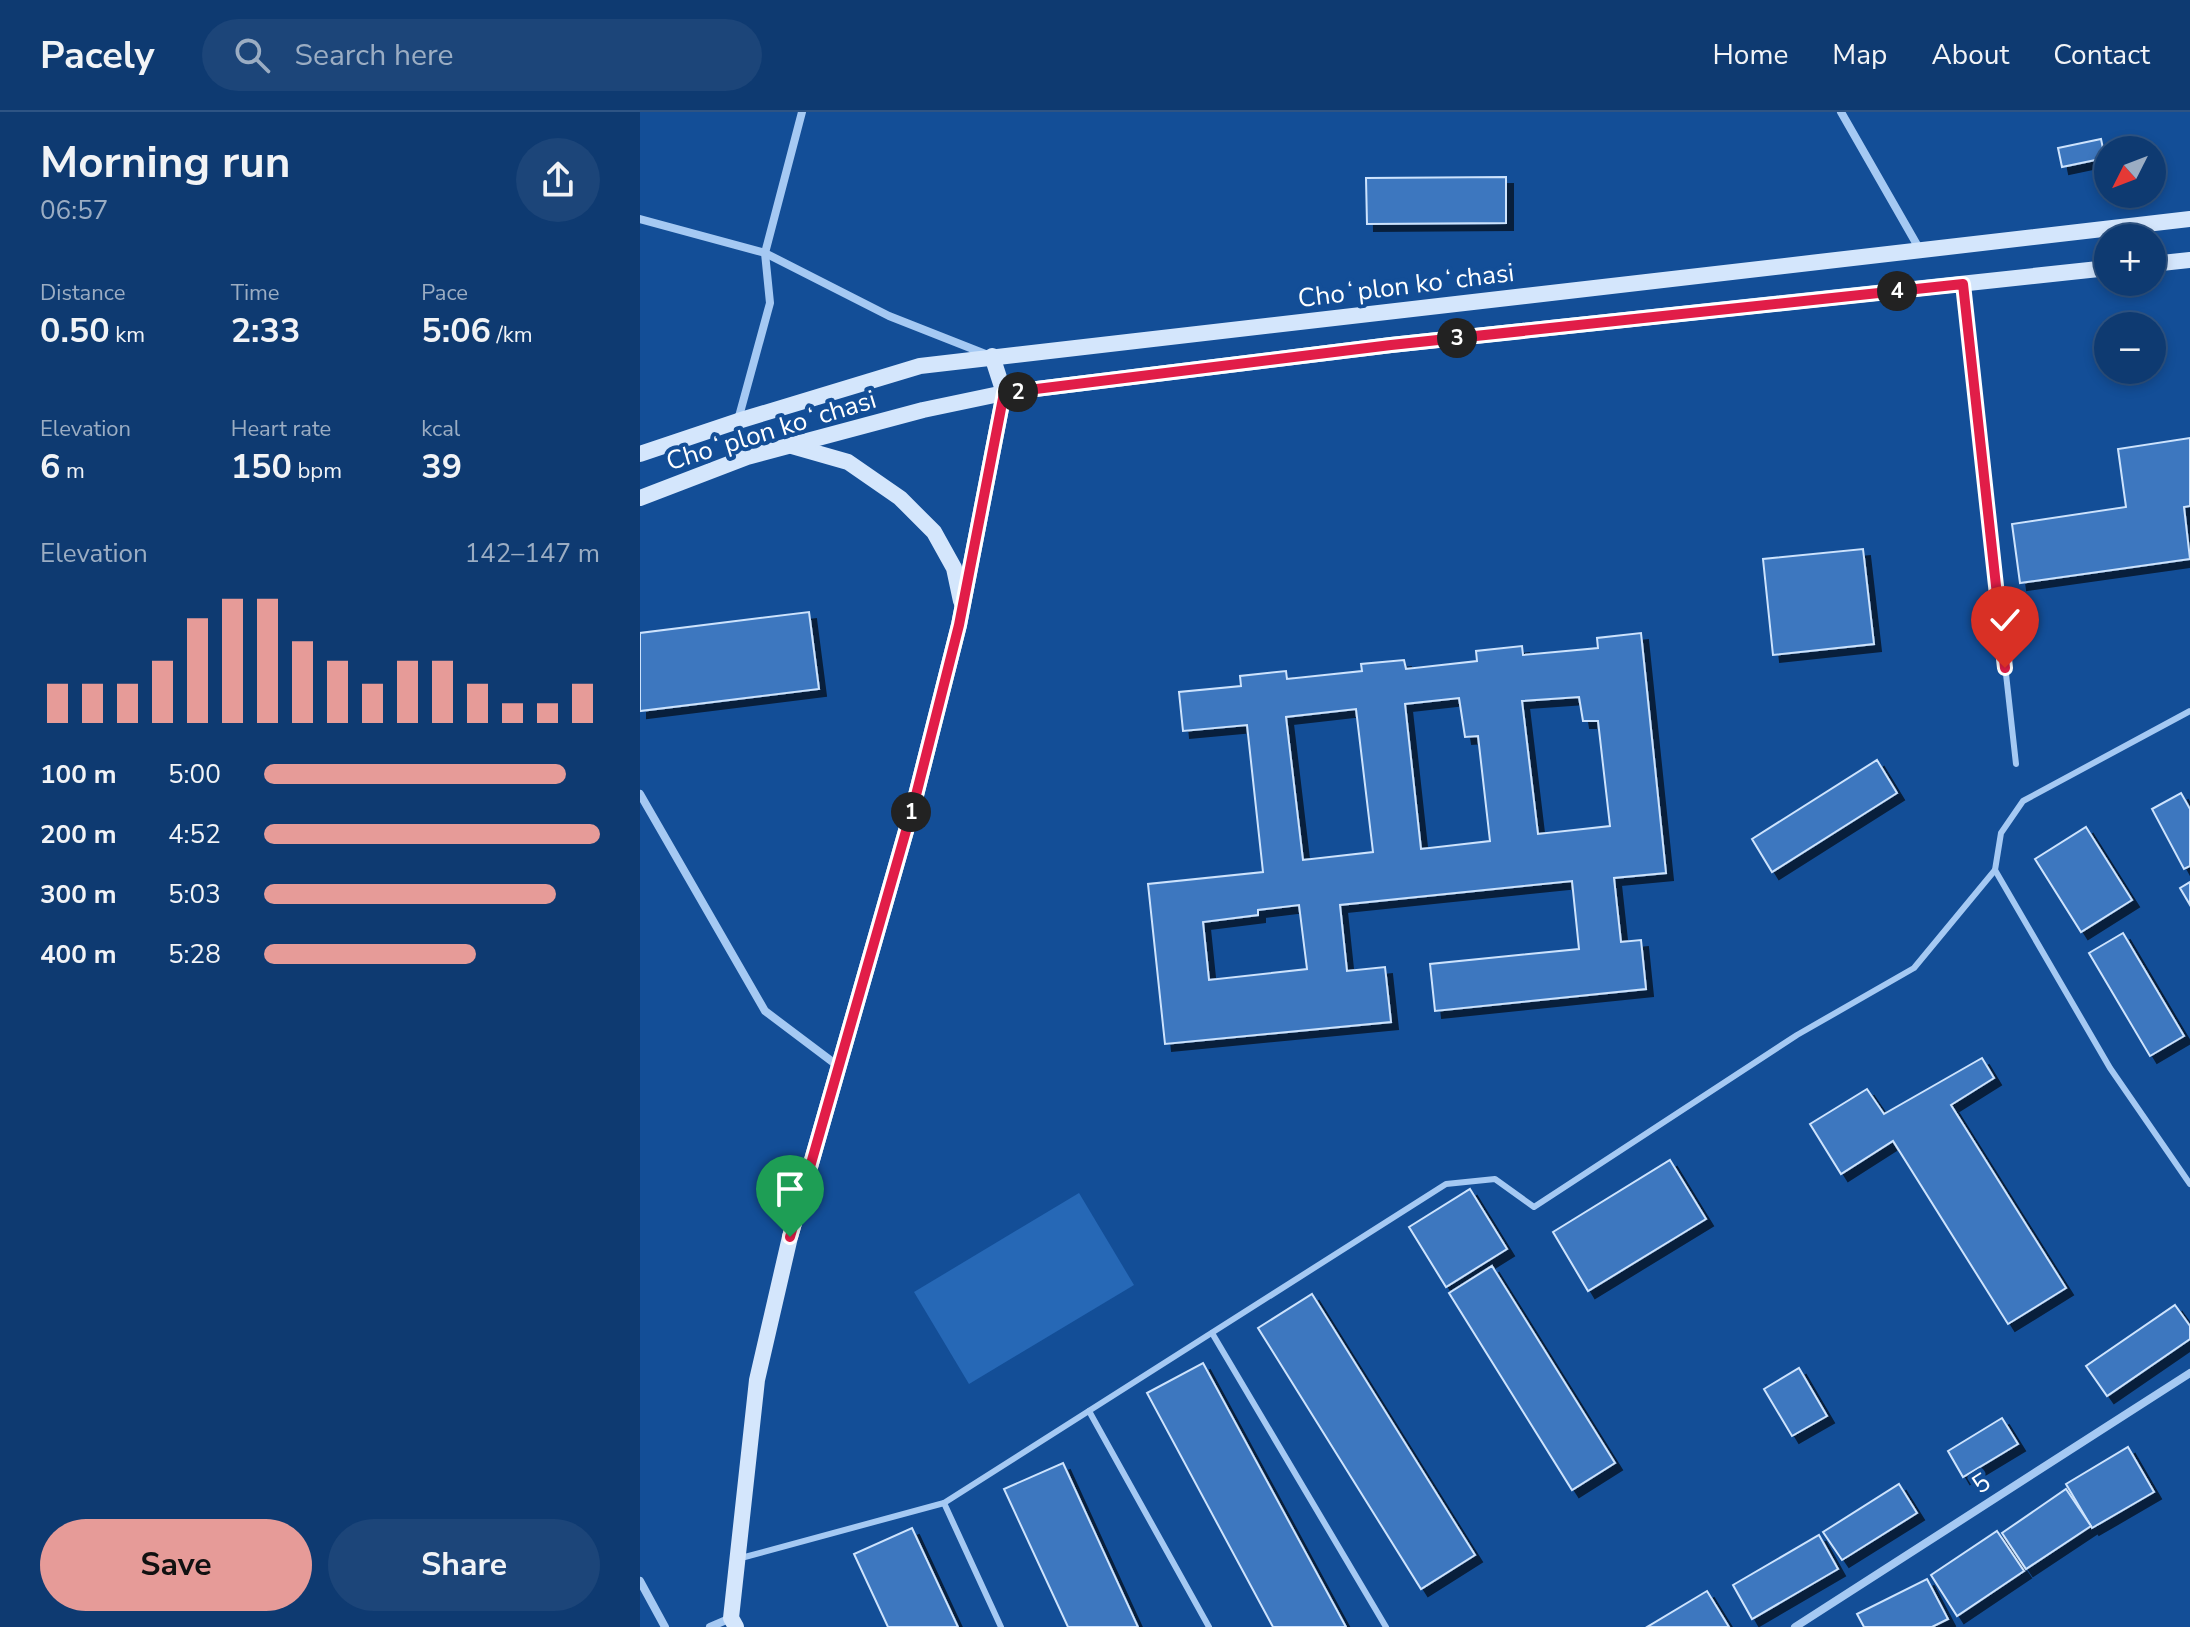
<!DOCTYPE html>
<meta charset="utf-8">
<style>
body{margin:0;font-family:"Nunito Sans",sans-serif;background:#1c4579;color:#f1f3f6;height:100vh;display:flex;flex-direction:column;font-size:30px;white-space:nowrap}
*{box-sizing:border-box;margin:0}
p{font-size:26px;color:#9badc3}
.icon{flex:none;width:44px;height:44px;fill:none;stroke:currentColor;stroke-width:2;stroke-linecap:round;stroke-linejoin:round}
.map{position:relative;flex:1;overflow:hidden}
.sheet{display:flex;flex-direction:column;background:#0e3a71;width:640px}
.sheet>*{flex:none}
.needle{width:52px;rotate:228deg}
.tools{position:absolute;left:1454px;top:24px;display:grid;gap:16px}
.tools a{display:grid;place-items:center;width:72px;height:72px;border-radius:50%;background:#0e3a71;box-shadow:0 4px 12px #0003,0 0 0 2px #2e5484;font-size:40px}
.pin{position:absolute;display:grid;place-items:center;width:68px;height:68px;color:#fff;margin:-82px -34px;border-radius:50% 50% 50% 0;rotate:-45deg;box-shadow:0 0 8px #0007}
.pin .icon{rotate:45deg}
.km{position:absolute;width:40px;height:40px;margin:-20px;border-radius:50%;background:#222;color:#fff;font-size:22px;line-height:40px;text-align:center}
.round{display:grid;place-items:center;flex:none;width:84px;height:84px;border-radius:42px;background:#1c4579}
.overview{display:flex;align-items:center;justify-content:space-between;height:136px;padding:0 40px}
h1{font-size:44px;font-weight:700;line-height:60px}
.metrics{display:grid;grid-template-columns:repeat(3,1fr);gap:12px;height:136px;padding:8px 40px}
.metrics div{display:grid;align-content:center}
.metrics b{font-size:34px;font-weight:700}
.metrics small{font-size:22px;font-weight:400}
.metrics p{font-size:22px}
.chart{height:224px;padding:16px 40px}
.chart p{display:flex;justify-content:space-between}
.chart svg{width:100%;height:144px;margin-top:8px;stroke:#e69b98;stroke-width:6}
.primary-button{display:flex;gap:16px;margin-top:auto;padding:16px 40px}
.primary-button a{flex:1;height:92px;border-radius:48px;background:#e69b98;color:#111;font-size:32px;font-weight:700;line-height:92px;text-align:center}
.primary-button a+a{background:#1c4579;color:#f1f3f6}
ul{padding:0 40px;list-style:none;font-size:26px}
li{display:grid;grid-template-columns:128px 96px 1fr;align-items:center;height:60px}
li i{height:20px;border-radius:10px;background:#e69b98}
header{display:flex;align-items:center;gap:48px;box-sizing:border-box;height:112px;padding:0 40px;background:#0e3a71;border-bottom:2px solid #2e5484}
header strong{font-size:38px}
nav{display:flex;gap:44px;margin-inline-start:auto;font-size:28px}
.search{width:560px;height:72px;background:#1c4579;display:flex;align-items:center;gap:20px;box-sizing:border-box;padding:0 28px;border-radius:44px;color:#9badc3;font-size:30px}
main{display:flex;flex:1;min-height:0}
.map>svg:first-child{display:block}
.grass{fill:#2668b6}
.building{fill:#3c77bf;stroke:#cde3fd;stroke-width:2;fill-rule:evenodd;filter:url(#shadow)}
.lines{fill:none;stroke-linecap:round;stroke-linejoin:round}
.service{stroke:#a5c9f3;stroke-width:6}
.minor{stroke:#a5c9f3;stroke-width:8}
.secondary{stroke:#d4e6fc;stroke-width:16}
.route-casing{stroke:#fff;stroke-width:16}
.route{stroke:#e11d48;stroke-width:10}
.labels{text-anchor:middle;stroke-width:8;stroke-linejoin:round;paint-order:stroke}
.street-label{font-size:26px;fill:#fff;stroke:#134e97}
</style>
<header>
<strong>Pacely</strong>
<div class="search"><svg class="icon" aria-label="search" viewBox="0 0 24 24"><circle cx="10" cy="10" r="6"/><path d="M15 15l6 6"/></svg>Search here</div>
<nav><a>Home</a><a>Map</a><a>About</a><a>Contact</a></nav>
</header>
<main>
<section class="sheet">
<div class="overview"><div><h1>Morning run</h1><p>06:57</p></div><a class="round"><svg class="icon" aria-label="share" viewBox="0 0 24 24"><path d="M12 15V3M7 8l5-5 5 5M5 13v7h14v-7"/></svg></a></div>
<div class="metrics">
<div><p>Distance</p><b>0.50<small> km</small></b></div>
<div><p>Time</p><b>2:33</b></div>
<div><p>Pace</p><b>5:06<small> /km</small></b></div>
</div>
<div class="metrics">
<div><p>Elevation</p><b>6<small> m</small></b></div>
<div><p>Heart rate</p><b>150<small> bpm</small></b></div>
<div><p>kcal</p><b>39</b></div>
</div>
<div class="chart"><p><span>Elevation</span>142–147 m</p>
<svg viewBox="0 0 160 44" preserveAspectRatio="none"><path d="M5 44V32M15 44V32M25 44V32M35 44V25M45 44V12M55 44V6M65 44V6M75 44V19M85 44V25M95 44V32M105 44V25M115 44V25M125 44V32M135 44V38M145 44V38M155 44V32"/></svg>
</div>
<ul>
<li><b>100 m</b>5:00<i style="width:90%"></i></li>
<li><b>200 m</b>4:52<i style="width:100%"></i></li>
<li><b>300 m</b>5:03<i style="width:87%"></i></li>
<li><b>400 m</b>5:28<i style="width:63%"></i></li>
</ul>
<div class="primary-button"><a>Save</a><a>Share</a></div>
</section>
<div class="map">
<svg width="1550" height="1515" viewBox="0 0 1550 1515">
<defs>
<filter id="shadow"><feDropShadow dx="7" dy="7" stdDeviation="0" flood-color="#0009"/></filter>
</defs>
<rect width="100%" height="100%" fill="#134e97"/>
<path class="grass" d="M439 1081 494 1173 329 1272 274 1180Z"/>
<g class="building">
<path d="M1461 27 1465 46 1422 55 1418 36Z"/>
<path d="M866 65V111L727 112 726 66Z"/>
<path d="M1550 326V394L1544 395 1550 447 1380 471 1372 412 1486 395 1478 337Z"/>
<path d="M1223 437 1234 532 1133 543 1123 447Z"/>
<path d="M169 500 179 577 0 599V521Z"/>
<path d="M1001 521 1026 761 974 766 981 830 1001 828 1006 877 795 899 790 852 939 837 932 769 700 793 707 859 745 855 751 910 525 932 508 772 623 760 607 613 543 619 539 580 601 574 600 564 646 559 647 567 722 559 721 552 764 548 766 557 837 549 836 539 882 534 883 543 958 536 957 526ZM939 585 943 609H958L970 714 898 722 882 589ZM819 586 825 625 838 624 850 729 781 737 765 592ZM716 597 733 740 663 748 646 605ZM659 793 667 857 569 868 563 810 618 803V798Z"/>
<path d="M1237 648 1257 681 1132 760 1112 727Z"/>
<path d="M1541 681 1550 697V754L1544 757 1512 697Z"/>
<path d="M1446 715 1492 788 1441 820 1395 747Z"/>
<path d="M1550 770V793L1540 776Z"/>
<path d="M1483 821 1544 924 1510 944 1449 841Z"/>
<path d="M1342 946 1354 966 1311 993 1426 1176 1368 1212 1253 1029 1201 1062 1170 1012 1227 977 1244 1002Z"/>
<path d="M1030 1048 1066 1107 948 1179 913 1120Z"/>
<path d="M830 1077 867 1137 806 1175 769 1115Z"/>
<path d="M852 1154 975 1351 932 1378 809 1181Z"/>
<path d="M672 1182 835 1443 781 1477 618 1216Z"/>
<path d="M1535 1193 1550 1214V1227L1467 1284 1446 1254Z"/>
<path d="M563 1251 706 1515H633L507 1281Z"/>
<path d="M1159 1256 1187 1304 1152 1324 1124 1277Z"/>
<path d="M1362 1306 1378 1332 1323 1365 1308 1339Z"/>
<path d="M1488 1335 1514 1380 1452 1416 1426 1372Z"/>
<path d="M423 1351 498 1515H428L364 1377Z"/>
<path d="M1259 1372 1277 1401 1202 1448 1183 1420Z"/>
<path d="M1426 1377 1451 1414 1386 1457 1362 1421Z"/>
<path d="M272 1416 318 1515H248L214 1442Z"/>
<path d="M1357 1419 1384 1459 1317 1504 1291 1463Z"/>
<path d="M1179 1423 1198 1457 1112 1507 1093 1473Z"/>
<path d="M1287 1467 1308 1507 1292 1515H1224L1217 1502Z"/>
<path d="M1067 1479 1089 1515H1007Z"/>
</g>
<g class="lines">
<g class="service">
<path d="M1323 175 1376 652"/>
<path d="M1550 599 1383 689 1361 721 1355 758 1470 956 1550 1072"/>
<path d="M572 1221 746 1515"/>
<path d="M449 1299 569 1515"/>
<path d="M304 1391 361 1515"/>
<path d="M101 1446 304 1391 806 1072 855 1067 894 1095 1157 923 1274 856 1355 758"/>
</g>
<g class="minor">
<path d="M1201 0 1280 138"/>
<path d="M0 107 125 141 249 204 348 243"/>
<path d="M98 308 130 191 125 141 162 0"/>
<path d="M0 682 125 899 198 954"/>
<path d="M0 1469 25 1515"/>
<path d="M70 1515 91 1506"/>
<path d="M1155 1515 1550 1261"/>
</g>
<g class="secondary">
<path d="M1512 152 1550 148"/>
<path d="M152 334 208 350 260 386 294 420 314 456 321 489"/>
<path d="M0 342 98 309 280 254 1550 107"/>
<path d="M0 386 107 345 283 298 364 281 751 233 1468 156"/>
<path d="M96 1515 91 1506 117 1268 150 1125 274 691 319 513 364 281 352 244"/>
</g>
</g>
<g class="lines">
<defs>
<path id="route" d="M150 1125 274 691 319 513 364 281 751 233 1323 172 1365 556"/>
</defs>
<use href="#route" class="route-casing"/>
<use href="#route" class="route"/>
</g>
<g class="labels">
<g class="street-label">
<text transform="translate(766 173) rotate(-7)" y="9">Choʻplon koʻchasi</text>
<text transform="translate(131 318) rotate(-17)" y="9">Choʻplon koʻchasi</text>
<text transform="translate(1341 1371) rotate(-33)" y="9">5</text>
</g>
</g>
</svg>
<div class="tools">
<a><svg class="needle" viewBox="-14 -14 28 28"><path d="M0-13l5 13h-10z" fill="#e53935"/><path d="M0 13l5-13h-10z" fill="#9badc3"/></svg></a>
<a>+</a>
<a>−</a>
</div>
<div class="pin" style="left:150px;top:1125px;background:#1e9e55"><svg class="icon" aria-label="arrive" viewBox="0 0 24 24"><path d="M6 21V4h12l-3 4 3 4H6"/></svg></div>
<div class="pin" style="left:1365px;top:556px;background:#d93025"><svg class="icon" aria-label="check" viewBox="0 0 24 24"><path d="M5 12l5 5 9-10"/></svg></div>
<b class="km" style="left:271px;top:700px">1</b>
<b class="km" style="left:378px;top:280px">2</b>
<b class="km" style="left:817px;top:226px">3</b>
<b class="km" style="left:1257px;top:179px">4</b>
</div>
</main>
